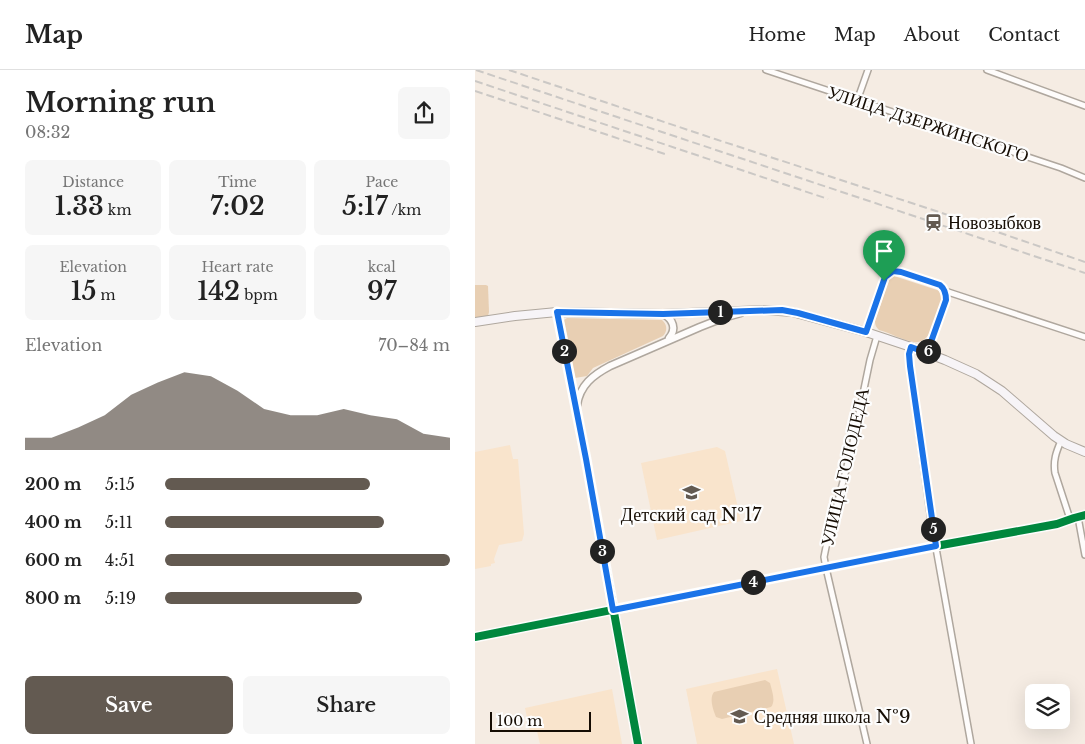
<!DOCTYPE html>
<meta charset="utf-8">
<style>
body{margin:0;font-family:"Libre Baskerville",serif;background:#f6f6f6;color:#222;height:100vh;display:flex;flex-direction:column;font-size:19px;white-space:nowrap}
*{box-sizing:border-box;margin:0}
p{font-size:16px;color:#767676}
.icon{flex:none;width:28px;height:28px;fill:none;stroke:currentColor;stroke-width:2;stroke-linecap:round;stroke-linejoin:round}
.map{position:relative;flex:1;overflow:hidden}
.drawer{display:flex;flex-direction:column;background:#fff;width:475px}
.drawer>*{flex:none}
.buttons{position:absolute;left:550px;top:614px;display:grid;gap:10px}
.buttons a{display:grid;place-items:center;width:45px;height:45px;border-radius:8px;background:#fff;box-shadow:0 5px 20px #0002;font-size:25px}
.scale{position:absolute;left:15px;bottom:12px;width:101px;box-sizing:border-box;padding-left:5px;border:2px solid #150c03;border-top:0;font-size:14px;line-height:18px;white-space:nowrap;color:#150c03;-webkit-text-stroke:4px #fdfdfd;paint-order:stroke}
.pin{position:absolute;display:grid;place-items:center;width:42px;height:42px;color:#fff;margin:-51px -21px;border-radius:50% 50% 50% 0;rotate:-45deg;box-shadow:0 0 5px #0007}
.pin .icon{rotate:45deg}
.km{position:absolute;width:25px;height:25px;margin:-12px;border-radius:50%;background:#222;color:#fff;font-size:14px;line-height:25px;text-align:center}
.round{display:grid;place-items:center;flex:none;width:52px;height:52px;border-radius:8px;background:#f6f6f6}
.summary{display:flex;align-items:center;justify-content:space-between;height:85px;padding:0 25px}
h1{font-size:28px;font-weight:600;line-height:38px}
.figures{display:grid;grid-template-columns:repeat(3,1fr);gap:8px;height:85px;padding:5px 25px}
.figures div{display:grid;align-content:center;border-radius:8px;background:#f6f6f6;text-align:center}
.figures b{font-size:25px;font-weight:600}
.figures small{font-size:14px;font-weight:400}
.figures p{font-size:14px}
.chart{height:140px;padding:10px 25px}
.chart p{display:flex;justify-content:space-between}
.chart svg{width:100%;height:90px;margin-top:5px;fill:#635a51;opacity:.7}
.primary-button{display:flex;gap:10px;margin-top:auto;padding:10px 25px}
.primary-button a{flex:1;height:58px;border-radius:8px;background:#635a51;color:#fff;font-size:20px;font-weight:600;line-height:58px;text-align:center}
.primary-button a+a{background:#f6f6f6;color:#222}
ul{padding:0 25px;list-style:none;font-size:16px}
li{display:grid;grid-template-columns:80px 60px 1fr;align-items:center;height:38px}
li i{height:12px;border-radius:6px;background:#635a51}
header{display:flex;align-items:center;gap:30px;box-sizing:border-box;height:70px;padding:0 25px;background:#fff;border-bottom:1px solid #e0e0e0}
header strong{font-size:24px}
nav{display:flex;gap:28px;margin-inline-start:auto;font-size:18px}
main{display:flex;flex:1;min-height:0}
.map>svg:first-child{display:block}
.built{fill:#f9e4cc}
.green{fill:#e8cfb3}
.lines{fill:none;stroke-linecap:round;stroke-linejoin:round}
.minor-casing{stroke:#afa79e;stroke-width:8}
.tertiary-casing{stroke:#afa79e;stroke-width:9}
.secondary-casing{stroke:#afa79e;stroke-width:10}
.minor{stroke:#fefcfb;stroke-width:5}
.tertiary{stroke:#fefcfb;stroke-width:6}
.secondary{stroke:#f7f4f7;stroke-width:8}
.rail{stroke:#cbc8c5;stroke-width:2;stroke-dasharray:8 4;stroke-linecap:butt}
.cycleway-casing{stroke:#fdfdfd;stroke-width:11}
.cycleway{stroke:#00873e;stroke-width:8}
.route-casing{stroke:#fff;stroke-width:10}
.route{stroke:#1a73e8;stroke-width:6}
.labels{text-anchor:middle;stroke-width:4.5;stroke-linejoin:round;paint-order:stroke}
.street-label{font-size:18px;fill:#150c03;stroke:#fdfdfd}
.poi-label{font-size:18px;fill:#150c03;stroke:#fdfdfd;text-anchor:start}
</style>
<header>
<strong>Map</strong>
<nav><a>Home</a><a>Map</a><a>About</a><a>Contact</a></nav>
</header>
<main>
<section class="drawer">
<div class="summary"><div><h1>Morning run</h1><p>08:32</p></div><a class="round"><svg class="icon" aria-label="share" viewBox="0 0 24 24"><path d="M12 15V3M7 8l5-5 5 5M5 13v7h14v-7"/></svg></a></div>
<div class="figures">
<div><p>Distance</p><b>1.33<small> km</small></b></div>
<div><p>Time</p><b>7:02</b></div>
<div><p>Pace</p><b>5:17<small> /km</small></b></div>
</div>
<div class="figures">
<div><p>Elevation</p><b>15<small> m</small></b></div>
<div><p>Heart rate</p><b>142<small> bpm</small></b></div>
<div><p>kcal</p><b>97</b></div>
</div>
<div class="chart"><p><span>Elevation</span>70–84 m</p>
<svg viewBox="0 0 160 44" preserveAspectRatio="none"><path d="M0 44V38L10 38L20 33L30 27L40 17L50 11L60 6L70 8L80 15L90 24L100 27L110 27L120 24L130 27L140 29L150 36L160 38V44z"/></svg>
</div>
<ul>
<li><b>200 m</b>5:15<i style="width:72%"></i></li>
<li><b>400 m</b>5:11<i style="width:77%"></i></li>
<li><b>600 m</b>4:51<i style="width:100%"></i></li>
<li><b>800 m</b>5:19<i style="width:69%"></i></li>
</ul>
<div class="primary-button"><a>Save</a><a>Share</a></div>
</section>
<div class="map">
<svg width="610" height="674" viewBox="0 0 610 674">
<rect width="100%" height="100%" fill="#f5ece3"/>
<g class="built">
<path d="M35 375 38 389H43L49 464 47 471 24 475 19 489 20 493 16 494V496L0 499V382Z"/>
<path d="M242 377 250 381 266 451 182 470 166 393Z"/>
<path d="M302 599 319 674H222L211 619Z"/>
<path d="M137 619 147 674H65L62 661 55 662 50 638Z"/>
</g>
<g class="green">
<path d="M419 206 465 221 467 223 468 229C463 242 457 275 439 272 427 270 415 263 404 260 401 257 400 255 400 251L414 210Z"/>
<path d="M0 215H11L13 216 14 242 13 246 0 248Z"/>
<path d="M92 248 187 250C192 254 193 261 188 266L118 298 112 306 100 308 89 253V250Z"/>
<path d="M290 610 295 613C297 621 301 631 296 637L247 649 241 647C238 640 234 628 239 622Z"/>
</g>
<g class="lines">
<defs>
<g id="minor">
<path d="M291 0 586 98 610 108"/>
<path d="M512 0 610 36"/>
<path d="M382 31 393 0"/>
<path d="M470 221 610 267"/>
<path d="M391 262 410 207 418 201 426 202 465 215 470 221 471 230 452 283"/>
<path d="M436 277 434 289 456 450 496 674"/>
<path d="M586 371C581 382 578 391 580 403L595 449"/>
<path d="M603 447 610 485"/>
<path d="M0 567 461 476 582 454 599 448 610 445"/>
<path d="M392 674 351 498 349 487 351 477 377 377 395 290 402 266"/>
</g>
<g id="tertiary">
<path d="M82 242 111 389 163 674"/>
<path d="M188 244C198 249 202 259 194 268"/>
<path d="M102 335C105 315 118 305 135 296L225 257 248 248 266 243"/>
</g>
<path id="secondary" d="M0 252 40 246 82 242 188 244 290 240 317 242 391 262 436 277 470 290 501 304 527 321 579 366 591 374 610 382"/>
</defs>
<use href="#minor" class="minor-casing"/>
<use href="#tertiary" class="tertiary-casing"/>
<use href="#secondary" class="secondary-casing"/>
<use href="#minor" class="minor"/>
<use href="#tertiary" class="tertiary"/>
<use href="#secondary" class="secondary"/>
<g class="rail">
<path d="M1 0 610 203"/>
<path d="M34 0 240 69 461 141 610 192"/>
<path d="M0 11 353 129"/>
<path d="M0 21 190 84"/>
</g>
<defs>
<g id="cycleway">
<path d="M82 242 111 389 163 674"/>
<path d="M0 567 461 476 582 454 599 448 610 445"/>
</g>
</defs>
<use href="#cycleway" class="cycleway-casing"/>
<use href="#cycleway" class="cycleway"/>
</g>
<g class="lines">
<defs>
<path id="route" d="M418 201 426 202 465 215C470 219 471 224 471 230L452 283 436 277 434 284 435 296 461 476 138 540 111 389 82 242 188 244 307 240 323 243 391 262 410 207Z"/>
</defs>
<use href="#route" class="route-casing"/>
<use href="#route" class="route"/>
</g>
<defs>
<symbol id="station-bare" viewBox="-9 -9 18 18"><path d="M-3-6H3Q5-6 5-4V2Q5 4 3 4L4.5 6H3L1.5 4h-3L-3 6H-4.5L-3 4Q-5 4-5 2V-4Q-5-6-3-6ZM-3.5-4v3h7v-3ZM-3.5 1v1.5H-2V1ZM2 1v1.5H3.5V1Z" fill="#635a51" stroke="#fdfdfd" stroke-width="2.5" paint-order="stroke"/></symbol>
<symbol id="school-bare" viewBox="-9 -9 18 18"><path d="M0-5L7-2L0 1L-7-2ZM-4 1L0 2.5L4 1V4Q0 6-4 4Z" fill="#635a51" stroke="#fdfdfd" stroke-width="2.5" paint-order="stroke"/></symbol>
</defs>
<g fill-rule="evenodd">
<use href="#station-bare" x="446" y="140" width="25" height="25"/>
<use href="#school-bare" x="204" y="410" width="25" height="25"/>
<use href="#school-bare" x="252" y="634" width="25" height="25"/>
</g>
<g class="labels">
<g class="street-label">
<text transform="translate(453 54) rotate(18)" y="6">УЛИЦА ДЗЕРЖИНСКОГО</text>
<text transform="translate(370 397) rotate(-77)" y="6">УЛИЦА ГОЛОДЕДА</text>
</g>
<g class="poi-label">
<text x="473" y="159">Новозыбков</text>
<text x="216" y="451" text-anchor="middle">Детский сад №17</text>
<text x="279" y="653">Средняя школа №9</text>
</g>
</g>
</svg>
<div class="buttons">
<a><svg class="icon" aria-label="layers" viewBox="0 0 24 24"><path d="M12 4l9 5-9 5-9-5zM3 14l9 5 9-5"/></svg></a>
</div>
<div class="scale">100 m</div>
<div class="pin" style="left:409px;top:211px;background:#1e9e55"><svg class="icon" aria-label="arrive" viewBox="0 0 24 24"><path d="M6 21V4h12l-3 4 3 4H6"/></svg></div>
<b class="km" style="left:245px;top:242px">1</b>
<b class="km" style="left:89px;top:281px">2</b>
<b class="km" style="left:127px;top:481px">3</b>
<b class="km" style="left:278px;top:512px">4</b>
<b class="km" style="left:458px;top:459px">5</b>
<b class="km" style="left:453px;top:281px">6</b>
</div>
</main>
